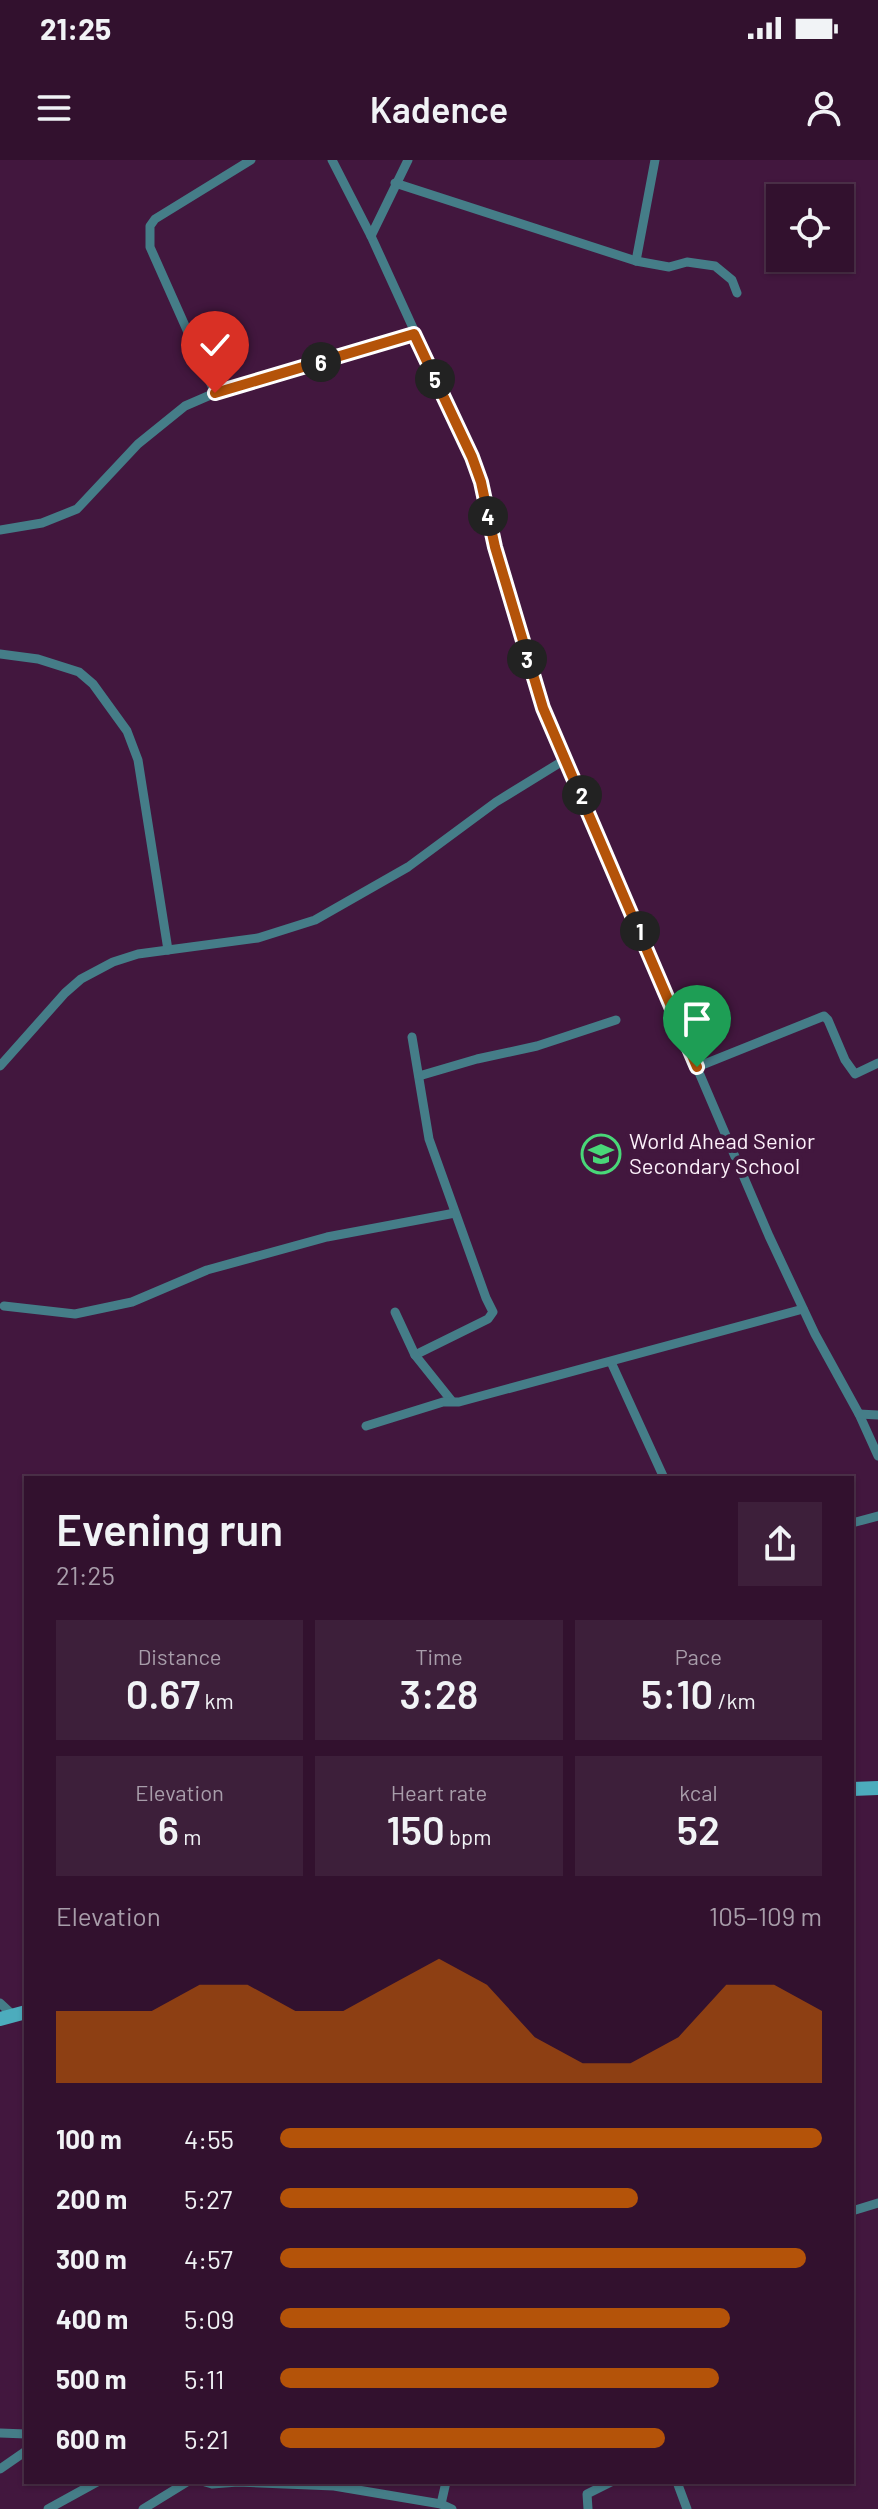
<!DOCTYPE html>
<meta charset="utf-8">
<style>
body{margin:0;font-family:Barlow,sans-serif;background:#3d1f3a;color:#f1f3f6;height:100vh;display:flex;flex-direction:column;font-size:30px;white-space:nowrap}
*{box-sizing:border-box;margin:0}
p{font-size:26px;color:#a89daa}
.icon{flex:none;width:44px;height:44px;fill:none;stroke:currentColor;stroke-width:2;stroke-linecap:round;stroke-linejoin:round}
.map{position:relative;flex:1;overflow:hidden}
.panel{position:absolute;left:24px;top:1316px;width:830px;height:1008px;display:flex;flex-direction:column;background:#32112e;border-radius:0px;box-shadow:0 2px 6px #0004,0 0 0 2px #4d314a}
.panel>*{flex:none}
.tools{position:absolute;left:766px;top:24px;display:grid;gap:16px}
.tools a{display:grid;place-items:center;width:88px;height:88px;border-radius:0px;background:#32112e;box-shadow:0 2px 6px #0004,0 0 0 2px #4d314a;font-size:40px}
.pin{position:absolute;display:grid;place-items:center;width:68px;height:68px;color:#fff;margin:-82px -34px;border-radius:50% 50% 50% 0;rotate:-45deg;box-shadow:0 0 8px #0007}
.pin .icon{rotate:45deg}
.km{position:absolute;width:40px;height:40px;margin:-20px;border-radius:50%;background:#222;color:#fff;font-size:22px;line-height:40px;text-align:center}
.round{display:grid;place-items:center;flex:none;width:84px;height:84px;border-radius:0px;background:#3d1f3a}
.summary{display:flex;align-items:center;justify-content:space-between;height:136px;padding:0 32px}
h1{font-size:44px;font-weight:600;line-height:60px}
.figures{display:grid;grid-template-columns:repeat(3,1fr);gap:12px;height:136px;padding:8px 32px}
.figures div{display:grid;align-content:center;border-radius:0px;background:#3d1f3a;text-align:center}
.figures b{font-size:40px;font-weight:600}
.figures small{font-size:22px;font-weight:400}
.figures p{font-size:22px}
.chart{height:224px;padding:16px 32px}
.chart p{display:flex;justify-content:space-between}
.chart svg{width:100%;height:144px;margin-top:8px;fill:#b45309;opacity:.7}
ul{padding:0 32px;list-style:none;font-size:26px}
li{display:grid;grid-template-columns:128px 96px 1fr;align-items:center;height:60px}
li i{height:20px;border-radius:10px;background:#b45309}
.status{display:flex;justify-content:space-between;align-items:center;height:56px;padding:0 40px;background:#32112e;direction:ltr}
.status svg{height:22px;fill:currentColor}
header{display:flex;justify-content:space-between;align-items:center;height:104px;padding:0 32px;background:#32112e;font-size:36px;font-weight:600}
.map>svg:first-child{display:block}
.lines{fill:none;stroke-linecap:round;stroke-linejoin:round}
.minor{stroke:#457d88;stroke-width:9}
.secondary{stroke:#4cacbd;stroke-width:14}
.route-casing{stroke:#fff;stroke-width:16}
.route{stroke:#b45309;stroke-width:10}
.labels{text-anchor:middle;stroke-width:8;stroke-linejoin:round;paint-order:stroke}
.poi-label{font-size:22px;fill:#fcf0fa;stroke:#42173e;text-anchor:start}
</style>
<div class="status"><b>21:25</b><svg viewBox="0 0 49 12"><path d="M0 12V9h3v3zM5 12V6h3v6zM10 12V3h3v9zM15 12V0h3v12zM26 1h20v11H26zM47 4h2v5h-2z"/></svg></div>
<header><svg class="icon" aria-label="menu" viewBox="0 0 24 24"><path d="M4 6h16M4 12h16M4 18h16"/></svg>Kadence<svg class="icon" aria-label="person" viewBox="0 0 24 24"><circle cx="12" cy="8" r="4"/><path d="M4 21q1-7 8-7t8 7"/></svg></header>
<div class="map">
<svg width="878" height="2349" viewBox="0 0 878 2349">
<rect width="100%" height="100%" fill="#42173e"/>
<g class="lines">
<g class="minor">
<path d="M332 0 371 76 472 297 481 322 495 387 543 548 769 1076 815 1174 859 1254 878 1296"/>
<path d="M395 23 636 101 669 107 687 102 715 106 732 120 737 133"/>
<path d="M371 76 408 0"/>
<path d="M636 101 655 0"/>
<path d="M215 233 150 87V66L155 59 251 0"/>
<path d="M0 370 42 363 77 349 138 284 185 246 215 233 414 174"/>
<path d="M0 494 38 499 79 512 93 524 127 571 138 600 168 790"/>
<path d="M412 877 429 979 486 1138 493 1152 488 1159 415 1195"/>
<path d="M0 906 65 833 81 819 113 802 138 794 258 778 315 760 408 707 496 642 566 599"/>
<path d="M697 907 824 856 828 860 845 900 855 914 878 903"/>
<path d="M419 916 477 899 537 886 616 860"/>
<path d="M4 1146 75 1154 132 1142 207 1110 327 1077 455 1053"/>
<path d="M395 1152 415 1195 451 1240"/>
<path d="M611 1202 664 1318"/>
<path d="M859 1254 878 1255"/>
<path d="M366 1266 443 1242H459L803 1149"/>
<path d="M852 1363 878 1356"/>
<path d="M0 1843 14 1856"/>
<path d="M852 2051 878 2043"/>
<path d="M0 2273 26 2274"/>
<path d="M0 2309 26 2291"/>
<path d="M205 2322 212 2324 238 2322 334 2326 441 2344 452 2349"/>
<path d="M677 2322 687 2349"/>
<path d="M441 2344 446 2322"/>
<path d="M48 2349 97 2322"/>
<path d="M143 2349 187 2322"/>
<path d="M588 2349 587 2334 611 2322"/>
</g>
<g class="secondary">
<path d="M852 1629 878 1628"/>
<path d="M0 1859 26 1852"/>
</g>
</g>
<g class="lines">
<defs>
<path id="route" d="M215 233 414 174 472 297 481 322 495 387 543 548 697 907"/>
</defs>
<use href="#route" class="route-casing"/>
<use href="#route" class="route"/>
</g>
<defs>
<symbol id="school-ring" viewBox="-11 -11 22 22"><circle r="9.5" fill="#42173e" stroke="#49d778" stroke-width="1.5"/><path d="M0-5L7-2L0 1L-7-2ZM-4 1L0 2.5L4 1V4Q0 6-4 4Z" fill="#49d778"/></symbol>
</defs>
<g fill-rule="evenodd">
<use href="#school-ring" x="579" y="972" width="44" height="44"/>
</g>
<g class="labels">
<g class="poi-label">
<text x="629" y="989">World Ahead Senior<tspan x="629" dy="25">Secondary School</tspan></text>
</g>
</g>
</svg>
<div class="tools">
<a><svg class="icon" aria-label="locate" viewBox="0 0 24 24"><circle cx="12" cy="12" r="6"/><path d="M12 2v4M12 18v4M2 12h4M18 12h4"/></svg></a>
</div>
<div class="pin" style="left:697px;top:907px;background:#1e9e55"><svg class="icon" aria-label="arrive" viewBox="0 0 24 24"><path d="M6 21V4h12l-3 4 3 4H6"/></svg></div>
<div class="pin" style="left:215px;top:233px;background:#d93025"><svg class="icon" aria-label="check" viewBox="0 0 24 24"><path d="M5 12l5 5 9-10"/></svg></div>
<b class="km" style="left:640px;top:771px">1</b>
<b class="km" style="left:582px;top:635px">2</b>
<b class="km" style="left:527px;top:499px">3</b>
<b class="km" style="left:488px;top:356px">4</b>
<b class="km" style="left:435px;top:219px">5</b>
<b class="km" style="left:321px;top:202px">6</b>
<section class="panel">
<div class="summary"><div><h1>Evening run</h1><p>21:25</p></div><a class="round"><svg class="icon" aria-label="share" viewBox="0 0 24 24"><path d="M12 15V3M7 8l5-5 5 5M5 13v7h14v-7"/></svg></a></div>
<div class="figures">
<div><p>Distance</p><b>0.67<small> km</small></b></div>
<div><p>Time</p><b>3:28</b></div>
<div><p>Pace</p><b>5:10<small> /km</small></b></div>
</div>
<div class="figures">
<div><p>Elevation</p><b>6<small> m</small></b></div>
<div><p>Heart rate</p><b>150<small> bpm</small></b></div>
<div><p>kcal</p><b>52</b></div>
</div>
<div class="chart"><p><span>Elevation</span>105–109 m</p>
<svg viewBox="0 0 160 44" preserveAspectRatio="none"><path d="M0 44V22L10 22L20 22L30 14L40 14L50 22L60 22L70 14L80 6L90 14L100 30L110 38L120 38L130 30L140 14L150 14L160 22V44z"/></svg>
</div>
<ul>
<li><b>100 m</b>4:55<i style="width:100%"></i></li>
<li><b>200 m</b>5:27<i style="width:66%"></i></li>
<li><b>300 m</b>4:57<i style="width:97%"></i></li>
<li><b>400 m</b>5:09<i style="width:83%"></i></li>
<li><b>500 m</b>5:11<i style="width:81%"></i></li>
<li><b>600 m</b>5:21<i style="width:71%"></i></li>
</ul>
</section>
</div>
